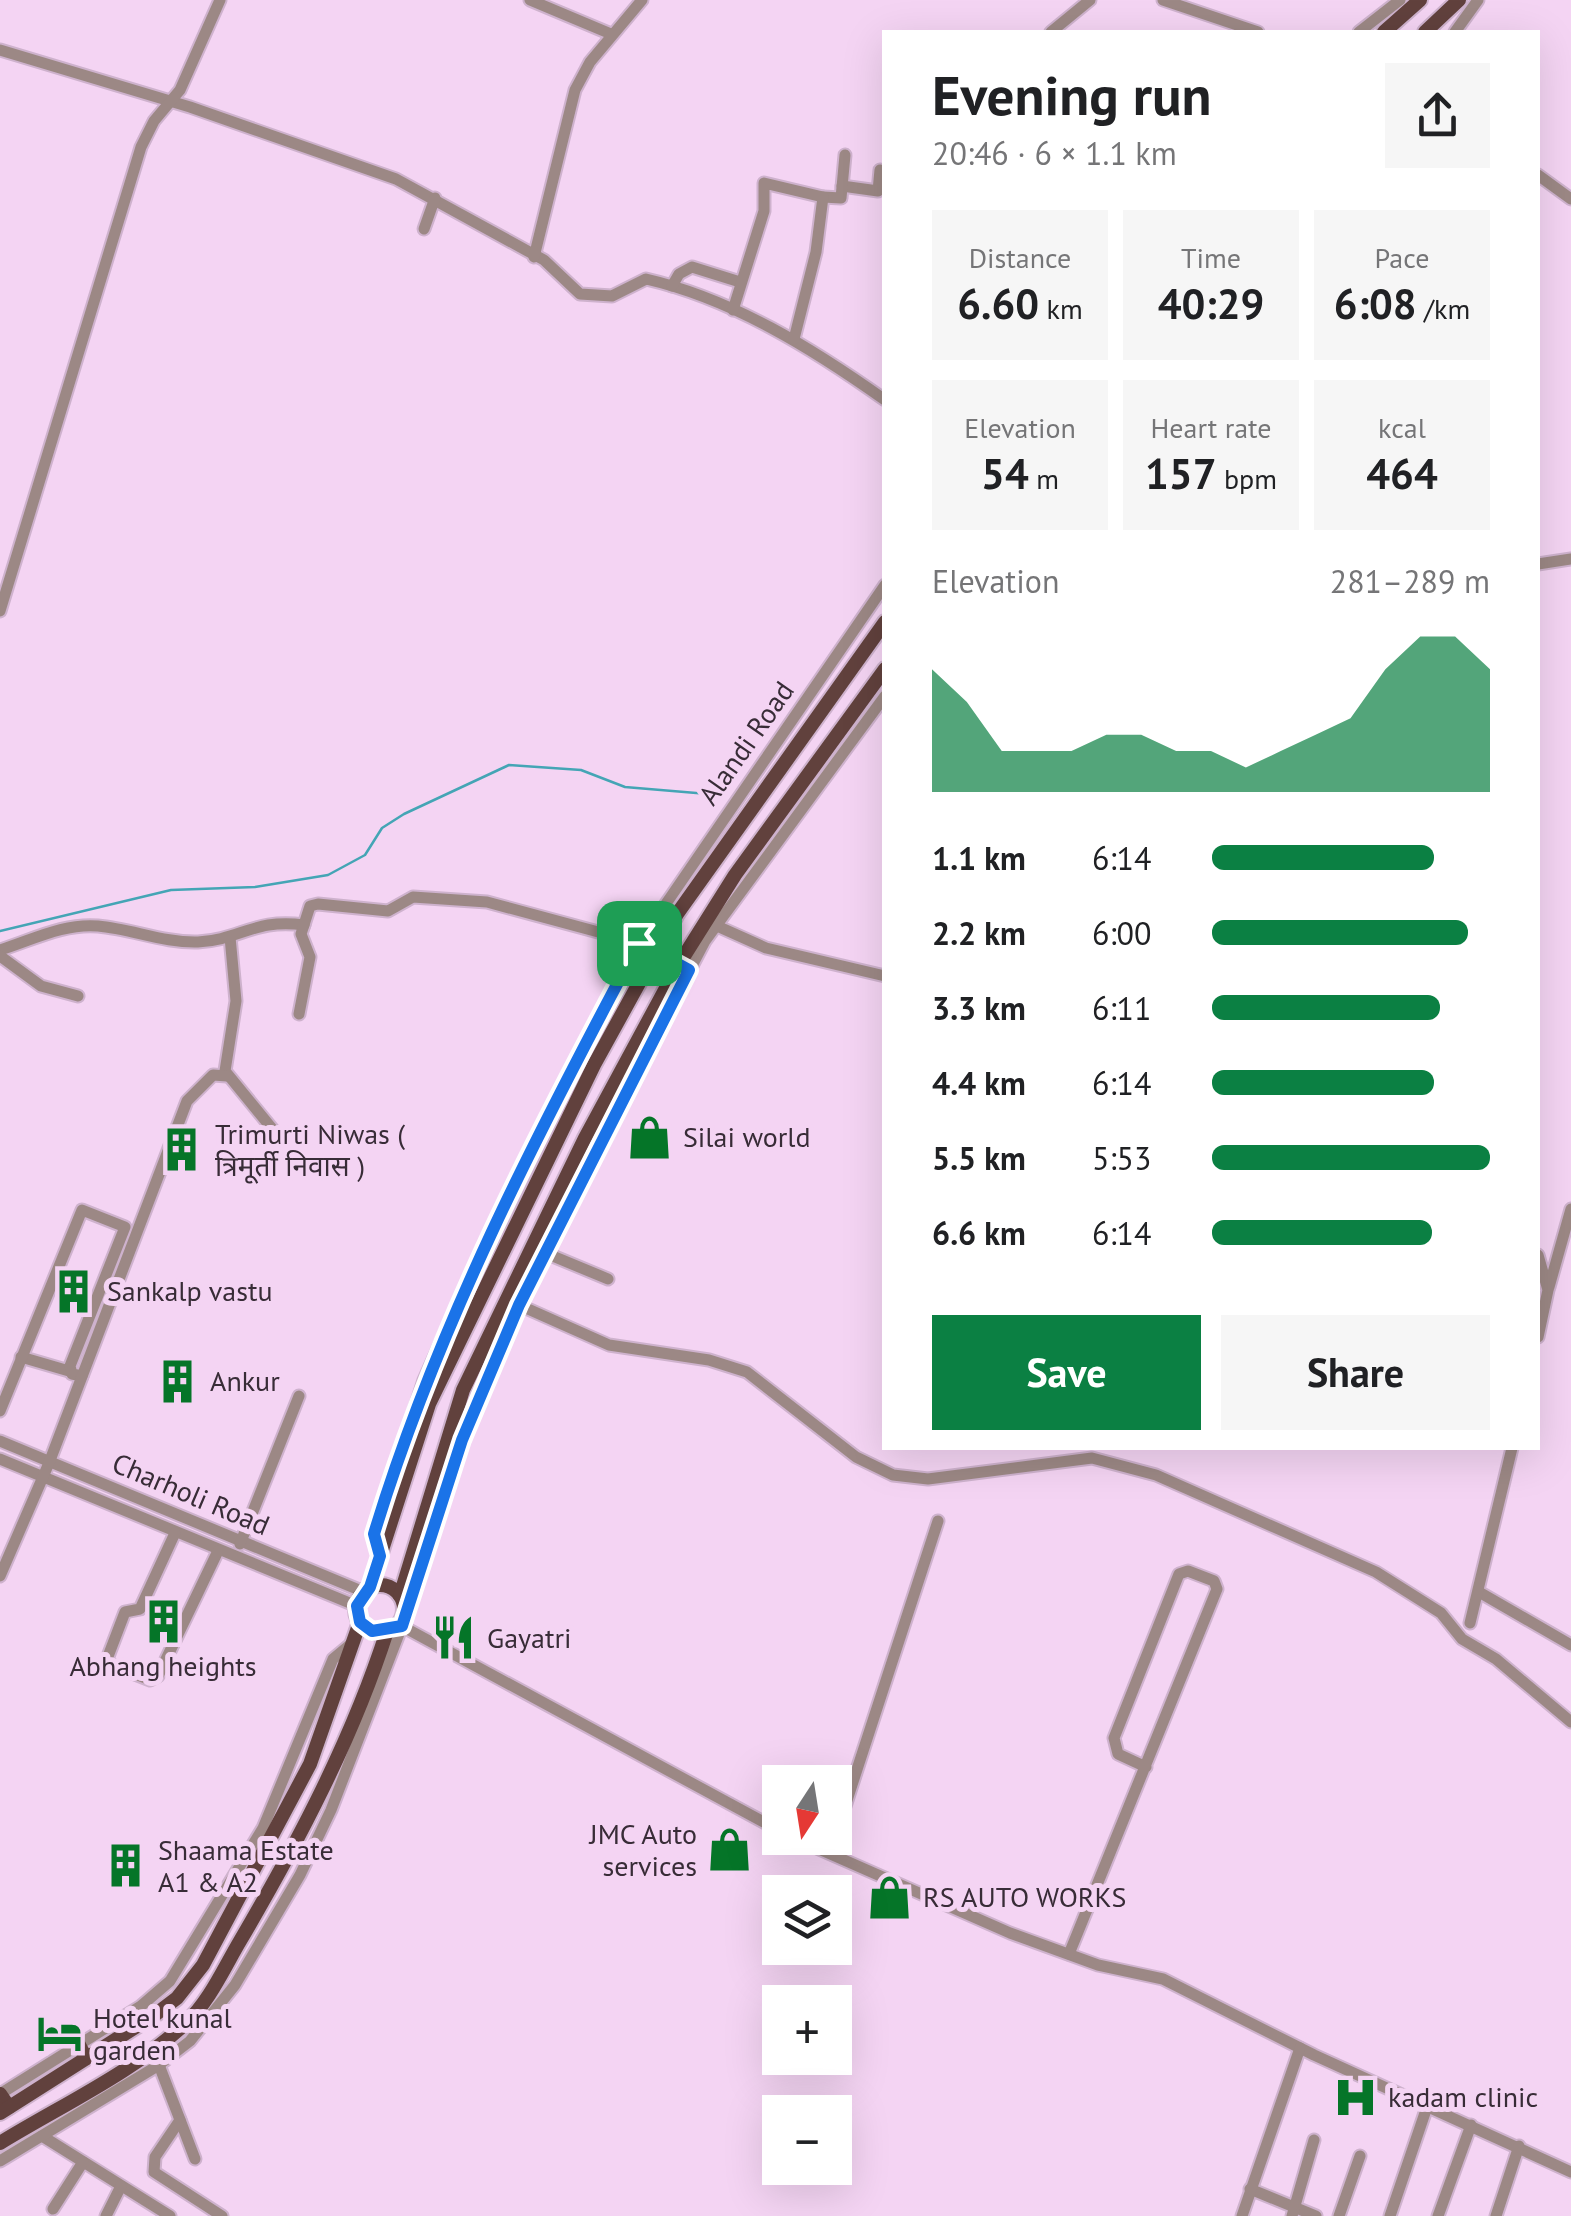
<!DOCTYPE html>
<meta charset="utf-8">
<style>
body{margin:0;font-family:"PT Sans","Noto Sans Devanagari",sans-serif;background:#f6f6f6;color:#202124;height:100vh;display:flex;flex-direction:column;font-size:38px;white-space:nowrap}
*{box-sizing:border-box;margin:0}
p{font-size:32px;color:#757577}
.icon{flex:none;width:55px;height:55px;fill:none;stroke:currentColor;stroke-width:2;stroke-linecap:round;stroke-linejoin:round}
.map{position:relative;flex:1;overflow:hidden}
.drawer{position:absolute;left:882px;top:30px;width:658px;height:1420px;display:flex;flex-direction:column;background:#fff;border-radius:0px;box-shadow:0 10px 40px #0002}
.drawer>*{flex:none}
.needle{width:65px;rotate:192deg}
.fabs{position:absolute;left:762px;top:1765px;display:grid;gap:20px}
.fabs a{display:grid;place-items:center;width:90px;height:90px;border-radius:0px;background:#fff;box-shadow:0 10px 40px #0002;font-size:50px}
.pin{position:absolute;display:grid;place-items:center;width:85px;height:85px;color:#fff;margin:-42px;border-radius:20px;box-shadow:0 5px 15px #0006}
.round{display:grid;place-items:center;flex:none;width:105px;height:105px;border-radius:0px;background:#f6f6f6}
.headline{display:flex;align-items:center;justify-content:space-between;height:170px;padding:0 50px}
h1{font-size:55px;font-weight:800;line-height:75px}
.metrics{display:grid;grid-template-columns:repeat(3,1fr);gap:15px;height:170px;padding:10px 50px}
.metrics div{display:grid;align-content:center;border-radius:0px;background:#f6f6f6;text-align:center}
.metrics b{font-size:42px;font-weight:800}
.metrics small{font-size:28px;font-weight:400}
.metrics p{font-size:28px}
.chart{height:280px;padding:20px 50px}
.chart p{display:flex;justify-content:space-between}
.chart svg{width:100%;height:180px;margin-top:10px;fill:#0b8043;opacity:.7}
.action{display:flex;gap:20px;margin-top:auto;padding:20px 50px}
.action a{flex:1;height:115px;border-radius:0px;background:#0b8043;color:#fff;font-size:40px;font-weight:800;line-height:115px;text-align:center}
.action a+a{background:#f6f6f6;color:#202124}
ul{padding:0 50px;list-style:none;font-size:32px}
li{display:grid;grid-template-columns:160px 120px 1fr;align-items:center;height:75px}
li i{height:25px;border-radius:12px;background:#0b8043}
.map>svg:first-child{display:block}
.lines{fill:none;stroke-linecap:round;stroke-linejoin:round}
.stream{stroke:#44a5b5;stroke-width:2.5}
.minor-casing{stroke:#ceb2cd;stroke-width:15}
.major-casing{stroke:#ceb2cd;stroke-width:18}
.minor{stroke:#9c8885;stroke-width:11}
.major{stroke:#61413d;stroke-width:14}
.route-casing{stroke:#fff;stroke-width:20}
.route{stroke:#1a73e8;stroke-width:12}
.labels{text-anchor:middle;stroke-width:10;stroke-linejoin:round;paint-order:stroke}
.street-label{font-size:28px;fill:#382c37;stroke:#f4d4f3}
.poi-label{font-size:28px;fill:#382c37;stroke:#f4d4f3;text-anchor:start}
</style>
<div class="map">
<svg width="1571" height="2216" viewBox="0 0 1571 2216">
<rect width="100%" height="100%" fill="#f4d4f3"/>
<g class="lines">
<path class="stream" d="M0 931 171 890 255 887 328 875 365 855 382 828 404 814 509 765 581 770 625 787 708 794"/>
<defs>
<g id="minor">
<path d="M530 0 611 34"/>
<path d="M1163 0 1258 32"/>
<path d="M1051 32 1090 0"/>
<path d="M1359 32 1400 0"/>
<path d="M1455 32 1478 0"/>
<path d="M0 50 190 107 396 179 544 260 580 294 612 296 646 279C733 299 813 349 885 400"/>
<path d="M1538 175 1571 199"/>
<path d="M842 186 878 191 880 170"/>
<path d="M823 197 841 198 845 155"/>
<path d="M424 229 435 198"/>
<path d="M534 257 575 90 590 62 642 0"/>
<path d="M672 286 679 274 692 267 740 282"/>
<path d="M733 310 764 211V183L823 197 816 252 794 339"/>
<path d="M1538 564 1571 559"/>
<path d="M0 611 141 147 154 121 180 90 220 0"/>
<path d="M717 926 766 948 885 976"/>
<path d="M230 937 236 1001 225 1071 274 1131"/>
<path d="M0 950C32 940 64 923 98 926 132 929 164 943 198 942 240 940 255 918 304 925"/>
<path d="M0 956 41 986 78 996"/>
<path d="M299 1014 310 957 301 934 310 906 318 904 388 911 413 897 487 902 639 943 685 968"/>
<path d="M543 1252 608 1279"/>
<path d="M1538 1255 1548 1290 1538 1337"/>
<path d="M1549 1287 1571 1209"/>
<path d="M519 1305 609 1345 709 1360 747 1372 856 1457 893 1475 928 1479 1092 1458 1156 1475 1376 1572 1441 1613 1462 1639 1496 1659 1571 1722"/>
<path d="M21 1357 69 1371"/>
<path d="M0 1411 82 1210 125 1227 70 1366 72 1374 82 1376"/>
<path d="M0 1441 364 1592"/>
<path d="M0 1459 357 1606"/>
<path d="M175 1533 140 1609 125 1612 107 1659 112 1665 150 1680 158 1676 218 1551"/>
<path d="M240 1544 299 1396"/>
<path d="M380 1556 374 1534 424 1380 458 1304 639 943 885 585"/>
<path d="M0 1576 49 1463 187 1101 213 1075 227 1076"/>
<path d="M1479 1592 1571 1645"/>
<path d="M1470 1623 1512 1448"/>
<path d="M398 1624 780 1831"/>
<path d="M835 1837 938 1521"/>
<path d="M794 1838 1010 1933 1098 1965 1163 1979 1314 2055 1571 2172"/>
<path d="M1069 1954 1217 1589 1214 1581 1188 1571 1179 1574 1114 1738 1118 1754 1146 1767"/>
<path d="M159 2065 195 2159"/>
<path d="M0 2094 141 2006 170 1981 263 1828 333 1659 351 1644"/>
<path d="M180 2120 155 2157 154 2172 222 2216"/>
<path d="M42 2136 170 2216"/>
<path d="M0 2161 159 2065 190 2041 235 1985 300 1875 331 1810 402 1626 470 1418 565 1208 705 941 885 696"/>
<path d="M1250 2189 1316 2216"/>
<path d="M53 2209 83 2162"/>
<path d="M106 2216 121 2186"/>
<path d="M1242 2216 1300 2048"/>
<path d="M1292 2216 1314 2140"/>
<path d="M1339 2216 1360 2156"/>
<path d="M1390 2216 1428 2104"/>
<path d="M1438 2216 1471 2125"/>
<path d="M1496 2216 1519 2146"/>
</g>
<g id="major">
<path d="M1384 32 1420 0"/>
<path d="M1425 32 1459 0"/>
<circle cx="380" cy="1609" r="24"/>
<path d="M370 1587 429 1404 594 1065 677 914 885 622"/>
<path d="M400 1596 463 1390 585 1138 679 964 735 875 885 669"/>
<path d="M78 2043 86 2058"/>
<path d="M0 2094 9 2107"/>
<path d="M0 2113 156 2014 177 1998 203 1965 310 1764 360 1622"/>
<path d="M0 2143C62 2105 132 2073 186 2023 209 2002 224 1968 240 1941 298 1842 352 1740 387 1631"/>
</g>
</defs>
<use href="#minor" class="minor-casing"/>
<use href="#major" class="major-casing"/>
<use href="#minor" class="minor"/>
<use href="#major" class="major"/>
</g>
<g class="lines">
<defs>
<path id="route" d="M639 943 689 970 519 1305 462 1440 402 1626 372 1631 360 1622 357 1606 370 1587 380 1556 374 1534C437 1326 537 1134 639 943Z"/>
</defs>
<use href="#route" class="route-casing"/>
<use href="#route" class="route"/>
</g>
<defs>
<symbol id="shop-bare" viewBox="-9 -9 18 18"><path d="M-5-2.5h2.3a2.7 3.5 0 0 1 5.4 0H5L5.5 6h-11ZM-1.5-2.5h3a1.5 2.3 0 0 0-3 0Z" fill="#057528" stroke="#f4d4f3" stroke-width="2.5" paint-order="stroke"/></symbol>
<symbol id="building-bare" viewBox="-9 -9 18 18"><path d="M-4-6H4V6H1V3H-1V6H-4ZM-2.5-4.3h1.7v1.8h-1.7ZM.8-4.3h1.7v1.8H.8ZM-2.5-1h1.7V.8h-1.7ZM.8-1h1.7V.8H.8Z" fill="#057528" stroke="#f4d4f3" stroke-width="2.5" paint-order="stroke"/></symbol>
<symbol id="restaurant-bare" viewBox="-9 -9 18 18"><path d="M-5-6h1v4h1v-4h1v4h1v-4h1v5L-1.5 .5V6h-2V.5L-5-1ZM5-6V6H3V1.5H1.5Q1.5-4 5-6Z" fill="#057528" stroke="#f4d4f3" stroke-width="2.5" paint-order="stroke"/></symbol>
<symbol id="hotel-bare" viewBox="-9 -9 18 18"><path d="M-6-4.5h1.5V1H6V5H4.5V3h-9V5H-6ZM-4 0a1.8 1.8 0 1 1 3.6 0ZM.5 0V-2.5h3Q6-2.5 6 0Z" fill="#057528" stroke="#f4d4f3" stroke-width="2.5" paint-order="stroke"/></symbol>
<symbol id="hospital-bare" viewBox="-9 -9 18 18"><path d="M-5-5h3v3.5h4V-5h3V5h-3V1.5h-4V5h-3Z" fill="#057528" stroke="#f4d4f3" stroke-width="2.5" paint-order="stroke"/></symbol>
</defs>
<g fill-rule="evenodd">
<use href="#shop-bare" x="618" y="1106" width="63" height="63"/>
<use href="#building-bare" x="150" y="1118" width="63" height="63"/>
<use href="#building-bare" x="42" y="1260" width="63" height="63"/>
<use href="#building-bare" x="146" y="1350" width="63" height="63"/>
<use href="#building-bare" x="132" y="1590" width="63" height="63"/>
<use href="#restaurant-bare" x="422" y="1606" width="63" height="63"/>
<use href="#shop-bare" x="698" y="1818" width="63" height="63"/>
<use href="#building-bare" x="94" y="1834" width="63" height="63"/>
<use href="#shop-bare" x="858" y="1866" width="63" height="63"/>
<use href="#hotel-bare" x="28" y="2002" width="63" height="63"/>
<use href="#hospital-bare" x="1324" y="2066" width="63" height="63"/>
</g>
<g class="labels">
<g class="street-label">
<text transform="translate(746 743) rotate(-55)" y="10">Alandi Road</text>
<text transform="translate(191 1494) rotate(23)" y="10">Charholi Road</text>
</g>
<g class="poi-label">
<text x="215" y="1144">Trimurti Niwas (<tspan x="215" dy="32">त्रिमूर्ती निवास )</tspan></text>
<text x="683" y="1147">Silai world</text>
<text x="107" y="1301">Sankalp vastu</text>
<text x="210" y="1391">Ankur</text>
<text x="487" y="1648">Gayatri</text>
<text x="163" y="1676" text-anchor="middle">Abhang heights</text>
<text x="697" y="1844" text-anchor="end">JMC Auto<tspan x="697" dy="32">services</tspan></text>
<text x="158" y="1860">Shaama Estate<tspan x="158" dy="32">A1 &amp; A2</tspan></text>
<text x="923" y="1907">RS AUTO WORKS</text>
<text x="93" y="2028">Hotel kunal<tspan x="93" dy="32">garden</tspan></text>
<text x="1388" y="2107">kadam clinic</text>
</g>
</g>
</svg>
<div class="fabs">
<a><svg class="needle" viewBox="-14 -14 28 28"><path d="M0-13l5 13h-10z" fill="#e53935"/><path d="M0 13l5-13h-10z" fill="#757577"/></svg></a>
<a><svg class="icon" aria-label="layers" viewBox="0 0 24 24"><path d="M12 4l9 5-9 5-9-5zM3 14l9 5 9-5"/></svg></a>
<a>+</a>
<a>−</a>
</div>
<div class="pin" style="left:639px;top:943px;background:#1e9e55"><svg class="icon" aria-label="arrive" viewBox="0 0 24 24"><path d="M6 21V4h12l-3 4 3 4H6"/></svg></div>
<section class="drawer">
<div class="headline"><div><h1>Evening run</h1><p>20:46 · 6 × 1.1 km</p></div><a class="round"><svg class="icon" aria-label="share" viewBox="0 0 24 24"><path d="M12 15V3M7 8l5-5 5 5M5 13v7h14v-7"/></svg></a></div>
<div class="metrics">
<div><p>Distance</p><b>6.60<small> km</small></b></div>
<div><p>Time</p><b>40:29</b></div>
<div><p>Pace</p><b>6:08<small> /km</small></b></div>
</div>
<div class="metrics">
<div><p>Elevation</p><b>54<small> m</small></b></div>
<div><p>Heart rate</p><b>157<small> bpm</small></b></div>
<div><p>kcal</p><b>464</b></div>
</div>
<div class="chart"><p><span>Elevation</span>281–289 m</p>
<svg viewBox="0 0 160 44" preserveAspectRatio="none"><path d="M0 44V14L10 22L20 34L30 34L40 34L50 30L60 30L70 34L80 34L90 38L100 34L110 30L120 26L130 14L140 6L150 6L160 14V44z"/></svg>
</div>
<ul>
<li><b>1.1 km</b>6:14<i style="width:80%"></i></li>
<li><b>2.2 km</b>6:00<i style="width:92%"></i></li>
<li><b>3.3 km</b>6:11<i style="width:82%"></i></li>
<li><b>4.4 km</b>6:14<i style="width:80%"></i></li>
<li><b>5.5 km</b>5:53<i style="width:100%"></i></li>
<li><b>6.6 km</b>6:14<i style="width:79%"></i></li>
</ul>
<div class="action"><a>Save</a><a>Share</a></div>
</section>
</div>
